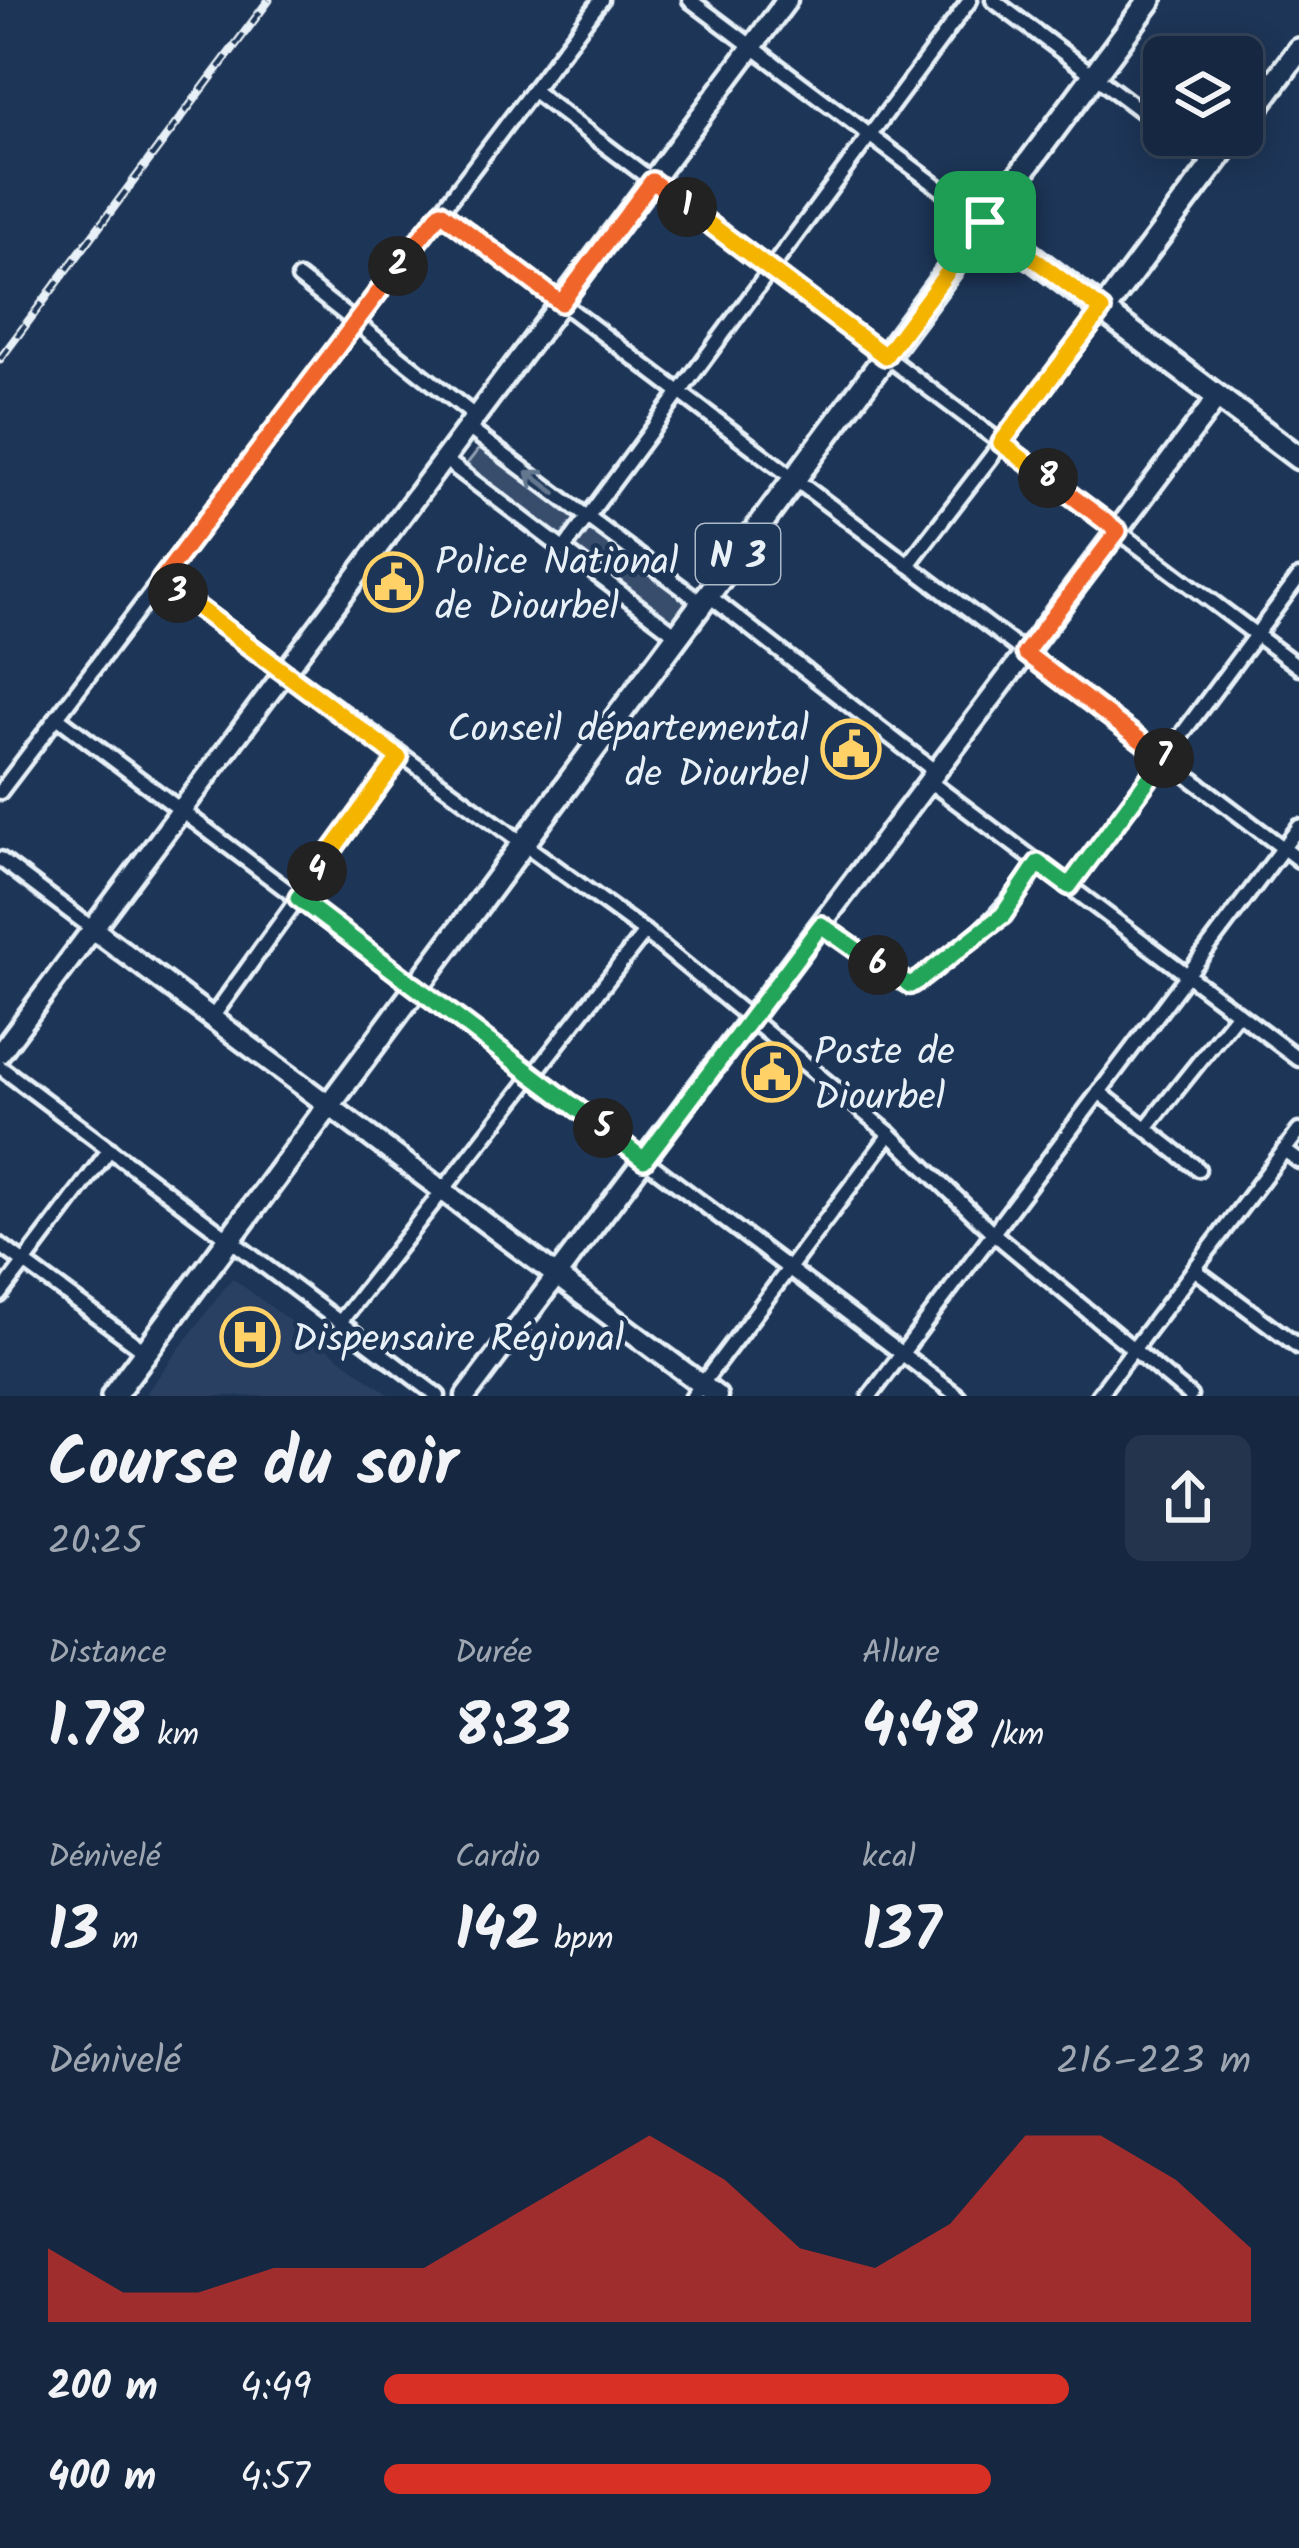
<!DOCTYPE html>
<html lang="fr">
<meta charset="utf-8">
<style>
body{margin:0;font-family:Kalam,sans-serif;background:#23344c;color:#f1f3f6;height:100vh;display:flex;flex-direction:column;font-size:45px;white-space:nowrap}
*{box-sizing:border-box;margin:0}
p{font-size:39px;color:#9ea6b1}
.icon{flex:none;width:66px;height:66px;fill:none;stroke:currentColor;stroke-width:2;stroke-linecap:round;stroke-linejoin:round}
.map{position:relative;height:1396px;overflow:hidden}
.panel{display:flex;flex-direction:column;background:#162841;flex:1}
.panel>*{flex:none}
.buttons{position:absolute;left:1143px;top:36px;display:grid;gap:24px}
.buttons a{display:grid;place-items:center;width:120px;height:120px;border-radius:18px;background:#162841;box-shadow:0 6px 30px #0003,0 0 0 3px #35445a;font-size:60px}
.pin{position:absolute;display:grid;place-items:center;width:102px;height:102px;color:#fff;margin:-51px;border-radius:24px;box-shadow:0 6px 18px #0006}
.km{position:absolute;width:60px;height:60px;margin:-30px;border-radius:50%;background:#222;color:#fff;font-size:33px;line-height:60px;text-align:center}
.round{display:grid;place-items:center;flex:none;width:126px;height:126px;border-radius:18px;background:#23344c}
.overview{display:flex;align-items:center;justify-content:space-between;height:204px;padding:0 48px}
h1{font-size:66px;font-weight:800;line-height:90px}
.figures{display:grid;grid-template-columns:repeat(3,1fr);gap:18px;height:204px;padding:12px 48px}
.figures div{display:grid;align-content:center}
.figures b{font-size:60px;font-weight:800}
.figures small{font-size:33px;font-weight:400}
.figures p{font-size:33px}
.chart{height:336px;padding:24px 48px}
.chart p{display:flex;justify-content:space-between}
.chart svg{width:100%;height:216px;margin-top:12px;fill:#d93025;opacity:.7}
ul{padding:0 48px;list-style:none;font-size:39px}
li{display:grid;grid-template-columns:192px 144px 1fr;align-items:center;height:90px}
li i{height:30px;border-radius:15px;background:#d93025}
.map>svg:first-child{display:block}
.built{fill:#2a4162}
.green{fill:#374d6c;stroke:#909fb2;stroke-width:3}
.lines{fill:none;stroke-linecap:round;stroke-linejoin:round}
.street-casing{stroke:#e8f1f8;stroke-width:21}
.secondary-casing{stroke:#e8f1f8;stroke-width:27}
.primary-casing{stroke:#e8f1f8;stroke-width:30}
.street{stroke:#1d3557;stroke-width:12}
.secondary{stroke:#1d3557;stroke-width:18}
.primary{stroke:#1d3557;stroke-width:21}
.rail-casing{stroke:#e8f1f8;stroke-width:9}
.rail{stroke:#1d3557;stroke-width:4.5;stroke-dasharray:14;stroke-linecap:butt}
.oneway{stroke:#64778f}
.split-1-casing{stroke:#fff;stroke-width:24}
.split-2-casing{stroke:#fff;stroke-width:24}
.split-3-casing{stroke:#fff;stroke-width:24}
.split-4-casing{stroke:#fff;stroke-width:24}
.split-5-casing{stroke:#fff;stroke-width:24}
.split-6-casing{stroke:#fff;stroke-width:24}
.split-7-casing{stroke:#fff;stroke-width:24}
.split-8-casing{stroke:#fff;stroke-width:24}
.split-9-casing{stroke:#fff;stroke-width:24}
.split-1{stroke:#f5b400;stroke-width:15}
.split-2{stroke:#f0652b;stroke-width:15}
.split-3{stroke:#f0652b;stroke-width:15}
.split-4{stroke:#f5b400;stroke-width:15}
.split-5{stroke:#22a559;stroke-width:15}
.split-6{stroke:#22a559;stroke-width:15}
.split-7{stroke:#22a559;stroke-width:15}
.split-8{stroke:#f0652b;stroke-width:15}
.split-9{stroke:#f5b400;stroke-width:15}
.labels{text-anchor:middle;stroke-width:9;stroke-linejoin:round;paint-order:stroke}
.shield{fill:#1d3557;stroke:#abb9c8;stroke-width:3}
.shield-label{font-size:36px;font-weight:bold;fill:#e8f1f8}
.poi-label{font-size:39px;fill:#e8f1f8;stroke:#1d3557;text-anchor:start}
</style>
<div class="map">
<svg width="1299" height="1396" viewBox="0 0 1299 1396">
<rect width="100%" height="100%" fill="#1d3557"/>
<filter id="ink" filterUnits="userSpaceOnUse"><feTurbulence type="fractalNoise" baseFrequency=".00833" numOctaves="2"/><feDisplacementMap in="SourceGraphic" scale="24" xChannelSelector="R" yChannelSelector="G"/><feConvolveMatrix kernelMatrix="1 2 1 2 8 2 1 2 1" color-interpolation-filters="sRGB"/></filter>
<g filter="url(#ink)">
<path class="built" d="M232 1278 391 1396H144Z"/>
<path class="green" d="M481 446 692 606 677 625 466 465Z"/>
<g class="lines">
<defs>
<g id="street">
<path d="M690 0 985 222"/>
<path d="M993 0 1164 128"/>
<path d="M533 91 1299 667"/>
<path d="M1174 135 1213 164"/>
<path d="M441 212 1299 860"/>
<path d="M299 278 476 417"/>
<path d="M468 428 702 603"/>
<path d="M444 459 678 636"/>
<path d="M563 550 970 0"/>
<path d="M908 565 1103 311"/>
<path d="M161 580 645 932 890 1134 993 1233 1190 1396"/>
<path d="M708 595 936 772"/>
<path d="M57 717 958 1396"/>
<path d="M929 781 1299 1059"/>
<path d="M0 792 601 0"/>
<path d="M0 859 93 929"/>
<path d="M1069 886 1299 577"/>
<path d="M821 925 910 985C964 950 1001 916 1038 863"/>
<path d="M211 1019 399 758"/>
<path d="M0 1067 438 1396"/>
<path d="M1099 1092 1198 1169"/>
<path d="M1146 1128 1238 1013"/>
<path d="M1284 1150 1299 1161"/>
<path d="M0 1245 146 1352"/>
<path d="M1194 1269 1299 1347"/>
<path d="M0 1295 110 1149"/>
<path d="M340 1322 645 932"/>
<path d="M693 1396 890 1134"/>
<path d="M870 1396 1299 827"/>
<path d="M1098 1396 1299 1131"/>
</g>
<g id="secondary">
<path d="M93 929 717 1396"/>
<path d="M0 1053 787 0"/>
<path d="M466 1396 1218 397"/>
</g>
<g id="primary">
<path d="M1242 126 1299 50"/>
<path d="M985 222 1299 458"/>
<path d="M1103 311 1235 135"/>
<path d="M113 1396 1150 0"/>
</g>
</defs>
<use href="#street" class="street-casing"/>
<use href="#secondary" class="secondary-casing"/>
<use href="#primary" class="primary-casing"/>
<use href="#street" class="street"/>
<use href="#secondary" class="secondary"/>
<use href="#primary" class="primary"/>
<defs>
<path id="rail" d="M0 359 269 0"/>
</defs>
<use href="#rail" class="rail-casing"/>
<use href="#rail" class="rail"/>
</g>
<defs><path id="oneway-shaft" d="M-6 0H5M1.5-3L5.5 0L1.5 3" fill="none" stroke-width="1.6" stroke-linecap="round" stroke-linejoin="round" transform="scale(3)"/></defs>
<use class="oneway" href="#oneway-shaft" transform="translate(541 482) rotate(-143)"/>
</g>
<g class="lines" filter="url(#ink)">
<defs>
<path id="split-1" d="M687 207 885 356 985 222"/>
<path id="split-2" d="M398 266 441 212 561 303 652 181 687 207"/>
<path id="split-3" d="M178 593 161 580 398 266"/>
<path id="split-4" d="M178 593 399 758 317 871"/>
<path id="split-5" d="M317 871 298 898 603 1128"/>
<path id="split-6" d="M603 1128 644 1160 821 925 878 965"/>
<path id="split-7" d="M878 965 910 985 923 977 1003 915 1038 863 1069 886 1164 758"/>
<path id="split-8" d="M1048 478 1118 531 1025 653 1164 758"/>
<path id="split-9" d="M985 222 1102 310 1001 443 1048 478"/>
</defs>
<use href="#split-1" class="split-1-casing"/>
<use href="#split-2" class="split-2-casing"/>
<use href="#split-3" class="split-3-casing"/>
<use href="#split-4" class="split-4-casing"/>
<use href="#split-5" class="split-5-casing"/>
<use href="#split-6" class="split-6-casing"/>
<use href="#split-7" class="split-7-casing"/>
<use href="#split-8" class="split-8-casing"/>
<use href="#split-9" class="split-9-casing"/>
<use href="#split-1" class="split-1"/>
<use href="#split-2" class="split-2"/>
<use href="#split-3" class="split-3"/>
<use href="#split-4" class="split-4"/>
<use href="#split-5" class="split-5"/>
<use href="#split-6" class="split-6"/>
<use href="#split-7" class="split-7"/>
<use href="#split-8" class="split-8"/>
<use href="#split-9" class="split-9"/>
</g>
<defs>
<symbol id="civic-ring" viewBox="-11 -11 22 22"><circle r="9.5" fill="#1d3557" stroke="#ffd166" stroke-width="1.5"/><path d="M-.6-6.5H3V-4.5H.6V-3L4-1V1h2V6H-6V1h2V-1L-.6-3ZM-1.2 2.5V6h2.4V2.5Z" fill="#ffd166"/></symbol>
<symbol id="hospital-ring" viewBox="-11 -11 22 22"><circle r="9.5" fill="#1d3557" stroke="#ffd166" stroke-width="1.5"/><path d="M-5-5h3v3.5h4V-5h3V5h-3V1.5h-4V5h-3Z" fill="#ffd166"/></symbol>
</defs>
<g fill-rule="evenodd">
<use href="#civic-ring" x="360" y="549" width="66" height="66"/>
<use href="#civic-ring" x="818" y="716" width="66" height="66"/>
<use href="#civic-ring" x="739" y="1039" width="66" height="66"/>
<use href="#hospital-ring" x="217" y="1304" width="66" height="66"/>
</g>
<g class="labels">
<rect class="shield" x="696" y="524" width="84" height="60" rx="9"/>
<g class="shield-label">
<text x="738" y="567">N 3</text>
</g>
<g class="poi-label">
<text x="435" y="574">Police National<tspan x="435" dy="45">de Diourbel</tspan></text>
<text x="809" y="741" text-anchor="end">Conseil départemental<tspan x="809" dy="45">de Diourbel</tspan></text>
<text x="814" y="1064">Poste de<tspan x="814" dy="45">Diourbel</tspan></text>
<text x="292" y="1351">Dispensaire Régional</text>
</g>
</g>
</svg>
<div class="buttons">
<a><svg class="icon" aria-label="layers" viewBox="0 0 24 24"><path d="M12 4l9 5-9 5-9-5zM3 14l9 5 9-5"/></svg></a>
</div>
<div class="pin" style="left:985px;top:222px;background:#1e9e55"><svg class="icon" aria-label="arrive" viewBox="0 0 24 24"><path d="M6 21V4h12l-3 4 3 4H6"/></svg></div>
<b class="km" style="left:687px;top:207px">1</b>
<b class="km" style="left:398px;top:266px">2</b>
<b class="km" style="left:178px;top:593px">3</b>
<b class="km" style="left:317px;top:871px">4</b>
<b class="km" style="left:603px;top:1128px">5</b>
<b class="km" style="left:878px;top:965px">6</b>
<b class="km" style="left:1164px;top:758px">7</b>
<b class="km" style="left:1048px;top:478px">8</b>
</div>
<section class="panel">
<div class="overview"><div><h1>Course du soir</h1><p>20:25</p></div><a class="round"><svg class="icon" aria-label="share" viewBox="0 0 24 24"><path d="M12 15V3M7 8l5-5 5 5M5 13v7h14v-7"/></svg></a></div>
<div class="figures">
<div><p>Distance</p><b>1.78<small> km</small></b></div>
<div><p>Durée</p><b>8:33</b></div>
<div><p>Allure</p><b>4:48<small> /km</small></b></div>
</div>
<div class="figures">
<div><p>Dénivelé</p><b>13<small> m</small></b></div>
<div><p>Cardio</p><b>142<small> bpm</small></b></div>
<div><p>kcal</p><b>137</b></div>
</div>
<div class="chart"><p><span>Dénivelé</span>216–223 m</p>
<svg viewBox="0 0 160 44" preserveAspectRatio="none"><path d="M0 44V29L10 38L20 38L30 33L40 33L50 33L60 24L70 15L80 6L90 15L100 29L110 33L120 24L130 6L140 6L150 15L160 29V44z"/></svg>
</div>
<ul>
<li><b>200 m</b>4:49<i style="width:79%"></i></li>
<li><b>400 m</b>4:57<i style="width:70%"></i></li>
</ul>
</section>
